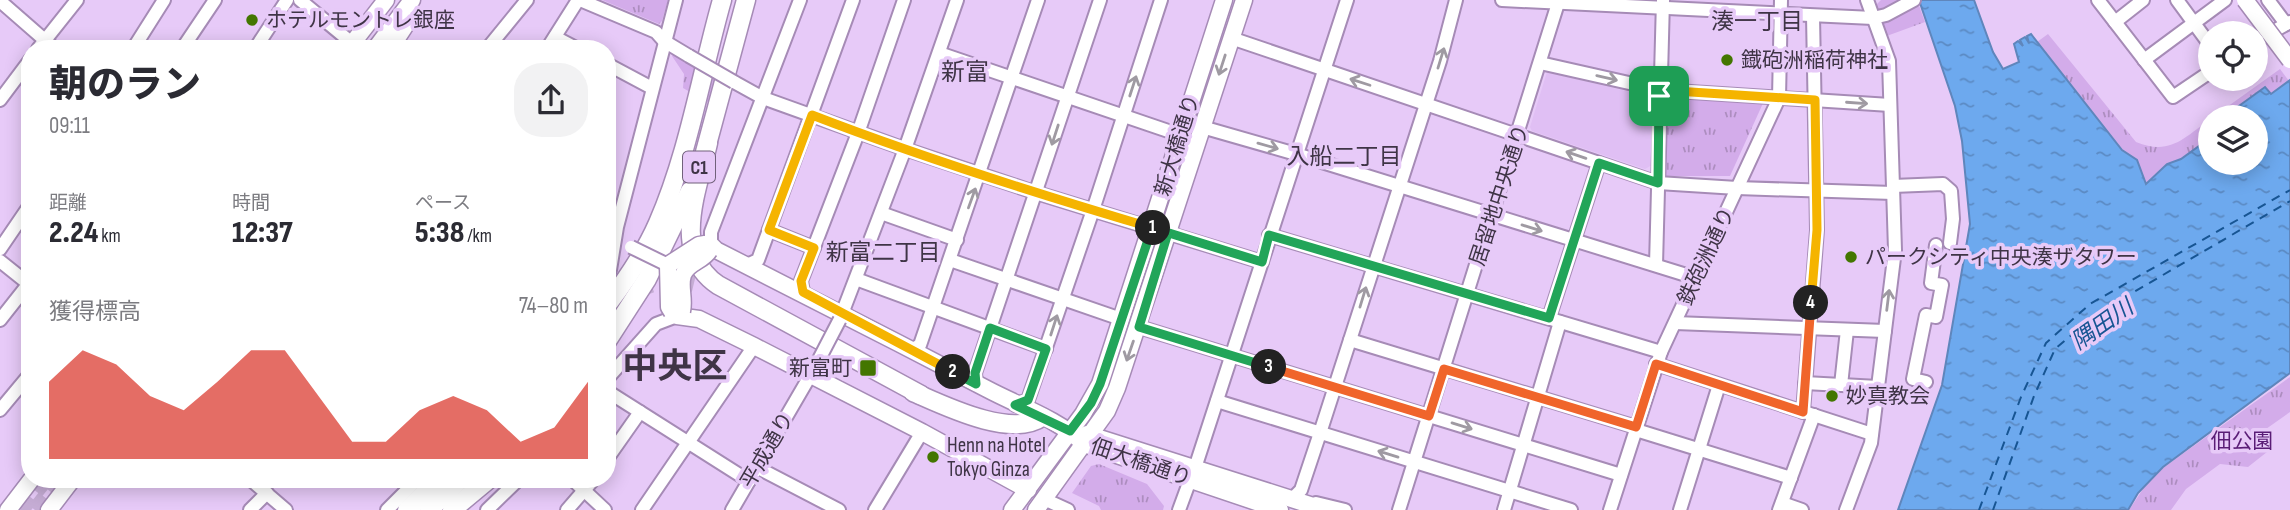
<!DOCTYPE html>
<html lang="ja">
<meta charset="utf-8">
<style>
body{margin:0;font-family:"Sofia Sans Condensed","Noto Sans JP",sans-serif;background:#f2f2f3;color:#2b2b33;height:100vh;display:flex;flex-direction:column;font-size:26px;white-space:nowrap}
*{box-sizing:border-box;margin:0}
p{font-size:23px;color:#7c7c81}
.icon{flex:none;width:38px;height:38px;fill:none;stroke:currentColor;stroke-width:2;stroke-linecap:round;stroke-linejoin:round}
.map{position:relative;flex:1;overflow:hidden}
.details{position:absolute;left:21px;top:40px;width:595px;height:448px;display:flex;flex-direction:column;background:#fff;border-radius:28px;box-shadow:0 4px 18px #0003}
.details>*{flex:none}
.fabs{position:absolute;left:2198px;top:21px;display:grid;gap:14px}
.fabs a{display:grid;place-items:center;width:70px;height:70px;border-radius:50%;background:#fff;box-shadow:0 4px 18px #0003;font-size:35px}
.pin{position:absolute;display:grid;place-items:center;width:60px;height:60px;color:#fff;margin:-30px;border-radius:14px;box-shadow:0 4px 10px #0006}
.km{position:absolute;width:35px;height:35px;margin:-18px;border-radius:50%;background:#222;color:#fff;font-size:19px;line-height:35px;text-align:center}
.round{display:grid;place-items:center;flex:none;width:74px;height:74px;border-radius:28px;background:#f2f2f3}
.summary{display:flex;align-items:center;justify-content:space-between;height:119px;padding:0 28px}
h1{font-size:38px;font-weight:800;line-height:52px}
.metrics{display:grid;grid-template-columns:repeat(3,1fr);gap:10px;height:119px;padding:7px 28px}
.metrics div{display:grid;align-content:center}
.metrics b{font-size:30px;font-weight:800}
.metrics small{font-size:19px;font-weight:400}
.metrics p{font-size:19px}
.chart{height:196px;padding:14px 28px}
.chart p{display:flex;justify-content:space-between}
.chart svg{width:100%;height:126px;margin-top:7px;fill:#d93025;opacity:.7}
.map>svg:first-child{display:block}
.built{fill:#e0bff4}
.grass{fill:url(#grass-tufts)}
.water{fill:url(#water-ripples);stroke:#5f86bc;stroke-width:2}
.lines{fill:none;stroke-linecap:round;stroke-linejoin:round}
.ferry{stroke:#175593;stroke-width:2;stroke-dasharray:9 7;stroke-linecap:butt}
.major-tunnel{stroke:#c5acd4;stroke-width:16;stroke-dasharray:16 8;stroke-linecap:butt}
.highway-tunnel{stroke:#c5acd4;stroke-width:18;stroke-dasharray:18 9;stroke-linecap:butt}
.minor-casing{stroke:#a68bb6;stroke-width:16}
.major-casing{stroke:#a68bb6;stroke-width:19}
.highway-casing{stroke:#a68bb6;stroke-width:21}
.minor{stroke:#fff;stroke-width:12}
.major{stroke:#fff;stroke-width:16}
.highway{stroke:#fff;stroke-width:18}
.minor-bridge-casing{stroke:#a68bb6;stroke-width:16;stroke-linecap:butt}
.major-bridge-casing{stroke:#a68bb6;stroke-width:19;stroke-linecap:butt}
.minor-bridge{stroke:#fff;stroke-width:12}
.major-bridge{stroke:#fff;stroke-width:16}
.oneway{stroke:#9f9aa2}
.split-1-casing{stroke:#fff;stroke-width:14}
.split-2-casing{stroke:#fff;stroke-width:14}
.split-3-casing{stroke:#fff;stroke-width:14}
.split-4-casing{stroke:#fff;stroke-width:14}
.split-5-casing{stroke:#fff;stroke-width:14}
.split-1{stroke:#22a559;stroke-width:9}
.split-2{stroke:#f5b400;stroke-width:9}
.split-3{stroke:#22a559;stroke-width:9}
.split-4{stroke:#f0652b;stroke-width:9}
.split-5{stroke:#f5b400;stroke-width:9}
.poi-dot{fill:#437600;stroke:#e7caf8;stroke-width:2.5}
.labels{text-anchor:middle;stroke-width:7;stroke-linejoin:round;paint-order:stroke}
.shield{fill:#e7caf8;stroke:#71617b;stroke-width:2}
.shield-label{font-size:19px;font-weight:bold;fill:#3f3446}
.poi-label{font-size:21px;fill:#3f3446;stroke:#e7caf8;text-anchor:start}
.street-label{font-size:21px;fill:#3f3446;stroke:#e7caf8}
.park-label{font-size:21px;fill:#5a1d76;stroke:#e7caf8}
.neighbourhood-label{font-size:23px;fill:#3f3446;stroke:#e7caf8}
.water-label{font-size:23px;font-style:italic;fill:#175593;stroke:#e7caf8}
.quarter-label{font-size:24px;fill:#3f3446;stroke:#e7caf8}
.town-label{font-size:35px;font-weight:bold;fill:#3f3446;stroke:#e7caf8}
</style>
<div class="map">
<svg width="2290" height="510" viewBox="0 0 2290 510">
<defs>
<pattern id="grass-tufts" width="24" height="20" patternUnits="userSpaceOnUse" patternTransform="scale(1.75)"><rect width="24" height="20" fill="#d3acea"/><path d="M3 7l-1-3M5 7V3M7 7l1-3M15 17l-1-3M17 17v-4M19 17l1-3" fill="none" stroke="#ad8dbf"/></pattern>
<pattern id="water-ripples" width="26" height="14" patternUnits="userSpaceOnUse" patternTransform="scale(1.75)"><rect width="26" height="14" fill="#6da9ee"/><path d="M2 4q2-2 4 0t4 0M15 11q2-2 4 0t4 0" fill="none" stroke="#5b8ac3"/></pattern>
</defs>
<rect width="100%" height="100%" fill="#e7caf8"/>
<path class="built" d="M1547 72 1655 98 1652 165 1645 169 1532 131 1530 127Z"/>
<g class="grass">
<path d="M602 0H668L662 21 659 24Z"/>
<path d="M1881 0H1917L1925 22 1884 37 1875 6Z"/>
<path d="M2048 34 2136 142C2170 156 2184 138 2210 119V138L2181 159 2167 164 2146 185 2133 158 2122 150 2037 42Z"/>
<path d="M673 54 732 88 725 112 683 88 684 74 672 56Z"/>
<path d="M2280 69 2289 81 2271 94 2265 87 2232 111 2236 117H2213Z"/>
<path d="M1664 95 1764 101 1730 176H1664Z"/>
<path d="M2290 377V412L2266 429 2267 452 2248 467 2220 464 2186 489 2171 510H2129L2145 486 2164 467Z"/>
<path d="M1099 464 1147 484 1164 506 1163 510H1101L1099 506 1072 493 1091 466Z"/>
</g>
<path class="water" d="M1919 0H1974L1993 52 2003 69 2019 62 2014 44 2018 41 2023 46 2020 40 2025 37 2029 43 2027 36 2031 34 2122 150 2137 160 2146 184 2167 164 2181 159 2210 138V163H2256V117H2236L2232 111 2265 87 2271 94 2290 80V373L2163 467 2138 493 2128 510H1898L1942 385 1970 224 1962 141 1955 106Z"/>
<g class="lines">
<g class="ferry">
<path d="M1979 510 2021 397 2046 343 2090 304 2290 190"/>
<path d="M1993 510 2034 396 2055 349 2096 314 2290 201"/>
</g>
<g class="major-tunnel">
<path d="M21 510 45 480"/>
<path d="M35 510 59 480"/>
</g>
<path class="highway-tunnel" d="M635 291C653 280 673 278 694 283"/>
<defs>
<g id="minor">
<path d="M300 0 352 43"/>
<path d="M580 0 656 32 664 41 689 56"/>
<path d="M1502 0 1873 18 1886 15 1914 0"/>
<path d="M2098 0 2173 97 2210 72"/>
<path d="M2177 0 2210 45"/>
<path d="M2268 0 2286 24"/>
<path d="M0 1 55 49"/>
<path d="M2115 22 2143 0"/>
<path d="M555 37 578 49"/>
<path d="M1231 38 1658 183 1737 188 1893 193"/>
<path d="M2256 41 2290 22"/>
<path d="M38 49 77 0"/>
<path d="M133 49 164 0"/>
<path d="M182 49 215 0"/>
<path d="M255 49 287 0"/>
<path d="M487 49 527 0"/>
<path d="M547 49 578 0"/>
<path d="M939 53 1180 135"/>
<path d="M2144 60 2225 0"/>
<path d="M1540 63 1660 90 1890 105"/>
<path d="M607 64 652 88"/>
<path d="M734 82 763 98 905 149 1037 193 1262 262"/>
<path d="M0 100 30 60"/>
<path d="M1202 127 1296 154 1696 278"/>
<path d="M1893 186 1943 184 1951 191 1953 219 1950 243"/>
<path d="M881 213 957 240"/>
<path d="M769 230 814 248"/>
<path d="M1269 235 1661 352"/>
<path d="M711 245V232L800 0"/>
<path d="M0 249 30 205"/>
<path d="M950 260 1121 319"/>
<path d="M0 261 30 285"/>
<path d="M747 265 758 260 853 0"/>
<path d="M1656 265 1663 0"/>
<path d="M607 273 610 270 617 227 676 0"/>
<path d="M856 279 1046 349"/>
<path d="M803 292 801 281 858 133 904 0"/>
<path d="M1549 318 1599 163"/>
<path d="M840 319 905 149 957 0"/>
<path d="M0 320 30 282"/>
<path d="M1675 323 1885 331"/>
<path d="M1139 327 1621 475"/>
<path d="M1350 340 1636 427"/>
<path d="M911 350 920 345 1038 0"/>
<path d="M1656 364 1872 434"/>
<path d="M607 379 656 324 677 316"/>
<path d="M1926 382 1913 379 1926 315 1936 317 1942 285 1931 283 1936 245"/>
<path d="M1805 383 1878 387"/>
<path d="M976 384 975 373 1100 0"/>
<path d="M1841 385 1847 330"/>
<path d="M607 391 749 481"/>
<path d="M1217 401 1571 510"/>
<path d="M1015 405 1028 400 1093 210 1161 0"/>
<path d="M0 410 30 374"/>
<path d="M1803 412 1817 230 1813 16"/>
<path d="M1636 430 1791 478"/>
<path d="M607 459 640 412"/>
<path d="M758 468 839 510"/>
<path d="M1195 468 1347 0"/>
<path d="M251 480 286 510"/>
<path d="M573 480 605 510"/>
<path d="M1044 499 1068 510"/>
<path d="M1292 499 1301 490 1320 433 1440 61 1456 0"/>
<path d="M1316 503 1345 510"/>
<path d="M1782 503 1802 510"/>
<path d="M250 510 267 493"/>
<path d="M387 510 417 480"/>
<path d="M487 510 518 480"/>
<path d="M567 510 593 480"/>
<path d="M642 510 754 346"/>
<path d="M732 510 814 369"/>
<path d="M875 510 922 432"/>
<path d="M1179 510 1190 480"/>
<path d="M1399 510 1559 0"/>
<path d="M1504 510 1560 322"/>
<path d="M1610 510 1661 352 1779 98 1781 0"/>
<path d="M1680 510 1719 385"/>
<path d="M1779 510 1814 415"/>
<path d="M1846 510 1871 443 1895 250 1889 61 1867 0"/>
</g>
<g id="major">
<path d="M348 49 386 0"/>
<path d="M375 49 412 0"/>
<path d="M390 49 407 23"/>
<path d="M705 244 711 245 716 250C806 296 897 342 987 389 1019 406 1058 419 1084 444L1280 510"/>
<path d="M672 312 677 316 699 319 754 346 922 432 1028 490"/>
<path d="M1087 434 1326 510"/>
<path d="M8 510 31 480"/>
<path d="M49 510 72 480"/>
<path d="M1012 510 1083 414 1100 384 1224 0"/>
<path d="M1036 510 1107 411 1117 388 1244 0"/>
</g>
<g id="highway">
<path d="M708 143C698 189 670 253 718 285L921 395"/>
<path d="M705 152 746 0"/>
<path d="M607 305C627 279 645 253 658 223 689 152 701 74 722 0"/>
<path d="M607 341 647 279 690 191"/>
<path d="M913 392C943 405 1011 439 1042 417"/>
<path d="M407 510 438 480"/>
<path d="M429 510 460 480"/>
<path d="M452 510 488 480"/>
</g>
</defs>
<use href="#minor" class="minor-casing"/>
<use href="#major" class="major-casing"/>
<use href="#highway" class="highway-casing"/>
<use href="#minor" class="minor"/>
<use href="#major" class="major"/>
<use href="#highway" class="highway"/>
<defs>
<g id="minor-bridge">
<path d="M689 56 734 82"/>
<path d="M631 247 668 265"/>
<path d="M814 369 840 319"/>
</g>
<g id="major-bridge">
<path d="M2245 0 2290 60"/>
<path d="M668 265 669 307 672 312"/>
<path d="M668 265 699 245 705 244"/>
<path d="M682 311C685 299 679 286 683 275 687 263 703 261 709 251"/>
</g>
</defs>
<use href="#minor-bridge" class="minor-bridge-casing"/>
<use href="#major-bridge" class="major-bridge-casing"/>
<use href="#minor-bridge" class="minor-bridge"/>
<use href="#major-bridge" class="major-bridge"/>
</g>
<defs><path id="oneway-shaft" d="M-6 0H5M1.5-3L5.5 0L1.5 3" fill="none" stroke-width="1.6" stroke-linecap="round" stroke-linejoin="round" transform="scale(1.75)"/></defs>
<g class="oneway">
<use href="#oneway-shaft" transform="translate(1441 58) rotate(-73)"/>
<use href="#oneway-shaft" transform="translate(1222 65) rotate(108)"/>
<use href="#oneway-shaft" transform="translate(1607 78) rotate(13)"/>
<use href="#oneway-shaft" transform="translate(1360 82) rotate(-162)"/>
<use href="#oneway-shaft" transform="translate(1133 86) rotate(-72)"/>
<use href="#oneway-shaft" transform="translate(1857 103) rotate(4)"/>
<use href="#oneway-shaft" transform="translate(1055 135) rotate(108)"/>
<use href="#oneway-shaft" transform="translate(1268 146) rotate(16)"/>
<use href="#oneway-shaft" transform="translate(1576 155) rotate(-161)"/>
<use href="#oneway-shaft" transform="translate(972 198) rotate(-70)"/>
<use href="#oneway-shaft" transform="translate(1532 228) rotate(17)"/>
<use href="#oneway-shaft" transform="translate(1363 297) rotate(-73)"/>
<use href="#oneway-shaft" transform="translate(1888 300) rotate(-83)"/>
<use href="#oneway-shaft" transform="translate(1054 325) rotate(-72)"/>
<use href="#oneway-shaft" transform="translate(1130 351) rotate(109)"/>
<use href="#oneway-shaft" transform="translate(1462 426) rotate(17)"/>
<use href="#oneway-shaft" transform="translate(1388 454) rotate(-163)"/>
</g>
<g class="lines">
<defs>
<path id="split-1" d="M1153 228 1262 262 1269 235 1549 318 1599 163 1658 183 1659 96"/>
<path id="split-2" d="M953 372 803 292 801 281 814 248 769 230 812 115C923 158 1038 194 1153 228"/>
<path id="split-3" d="M953 372 976 384 975 373 990 328 1046 349 1028 400 1015 405 1070 431 1091 403 1100 384 1152 228 1168 233 1139 327 1269 367"/>
<path id="split-4" d="M1269 367 1429 416 1444 369 1636 427 1656 364 1803 412 1811 303"/>
<path id="split-5" d="M1659 96 1660 90 1815 100 1817 230 1811 303"/>
</defs>
<use href="#split-1" class="split-1-casing"/>
<use href="#split-2" class="split-2-casing"/>
<use href="#split-3" class="split-3-casing"/>
<use href="#split-4" class="split-4-casing"/>
<use href="#split-5" class="split-5-casing"/>
<use href="#split-1" class="split-1"/>
<use href="#split-2" class="split-2"/>
<use href="#split-3" class="split-3"/>
<use href="#split-4" class="split-4"/>
<use href="#split-5" class="split-5"/>
</g>
<g class="poi-dot">
<circle cx="252" cy="20" r="7"/>
<circle cx="1727" cy="60" r="7"/>
<circle cx="1851" cy="257" r="7"/>
<rect x="859" y="359" width="18" height="18" rx="3.5"/>
<circle cx="1832" cy="396" r="7"/>
<circle cx="933" cy="457" r="7"/>
</g>
<g class="labels">
<rect class="shield" x="683" y="151.5" width="32" height="31" rx="5"/>
<g class="shield-label">
<text x="699" y="174">C1</text>
</g>
<g class="poi-label">
<text x="266" y="27">ホテルモントレ銀座</text>
<text x="1741" y="67">鐡砲洲稲荷神社</text>
<text x="1865" y="264">パークシティ中央湊ザタワー</text>
<text x="852" y="375" text-anchor="end">新富町</text>
<text x="1846" y="403">妙真教会</text>
<text x="947" y="452">Henn na Hotel<tspan x="947" dy="24">Tokyo Ginza</tspan></text>
</g>
<g class="street-label">
<text transform="translate(1177 145) rotate(-73)" y="7">新大橋通り</text>
<text transform="translate(1499 195) rotate(-72)" y="7">居留地中央通り</text>
<text transform="translate(1706 256) rotate(-65)" y="7">鉄砲洲通り</text>
<text transform="translate(767 450) rotate(-60)" y="7">平成通り</text>
<text transform="translate(1141 462) rotate(19)" y="7">佃大橋通り</text>
</g>
<g class="park-label">
<text x="2242" y="448">佃公園</text>
</g>
<g class="neighbourhood-label">
<text x="1757" y="29">湊一丁目</text>
<text x="1344" y="164">入船二丁目</text>
<text x="883" y="260">新富二丁目</text>
</g>
<g class="water-label">
<text transform="translate(2102 324) rotate(-35)" y="8">隅田川</text>
</g>
<g class="quarter-label">
<text x="965" y="80">新富</text>
</g>
<g class="town-label">
<text x="675" y="378">中央区</text>
</g>
</g>
</svg>
<div class="fabs">
<a><svg class="icon" aria-label="locate" viewBox="0 0 24 24"><circle cx="12" cy="12" r="6"/><path d="M12 2v4M12 18v4M2 12h4M18 12h4"/></svg></a>
<a><svg class="icon" aria-label="layers" viewBox="0 0 24 24"><path d="M12 4l9 5-9 5-9-5zM3 14l9 5 9-5"/></svg></a>
</div>
<div class="pin" style="left:1659px;top:96px;background:#1e9e55"><svg class="icon" aria-label="arrive" viewBox="0 0 24 24"><path d="M6 21V4h12l-3 4 3 4H6"/></svg></div>
<b class="km" style="left:1153px;top:228px">1</b>
<b class="km" style="left:953px;top:372px">2</b>
<b class="km" style="left:1269px;top:367px">3</b>
<b class="km" style="left:1811px;top:303px">4</b>
<section class="details">
<div class="summary"><div><h1>朝のラン</h1><p>09:11</p></div><a class="round"><svg class="icon" aria-label="share" viewBox="0 0 24 24"><path d="M12 15V3M7 8l5-5 5 5M5 13v7h14v-7"/></svg></a></div>
<div class="metrics">
<div><p>距離</p><b>2.24<small> km</small></b></div>
<div><p>時間</p><b>12:37</b></div>
<div><p>ペース</p><b>5:38<small> /km</small></b></div>
</div>
<div class="chart"><p><span>獲得標高</span>74–80 m</p>
<svg viewBox="0 0 160 44" preserveAspectRatio="none"><path d="M0 44V17L10 6L20 11L30 22L40 27L50 17L60 6L70 6L80 22L90 38L100 38L110 27L120 22L130 27L140 38L150 33L160 17V44z"/></svg>
</div>
</section>
</div>
